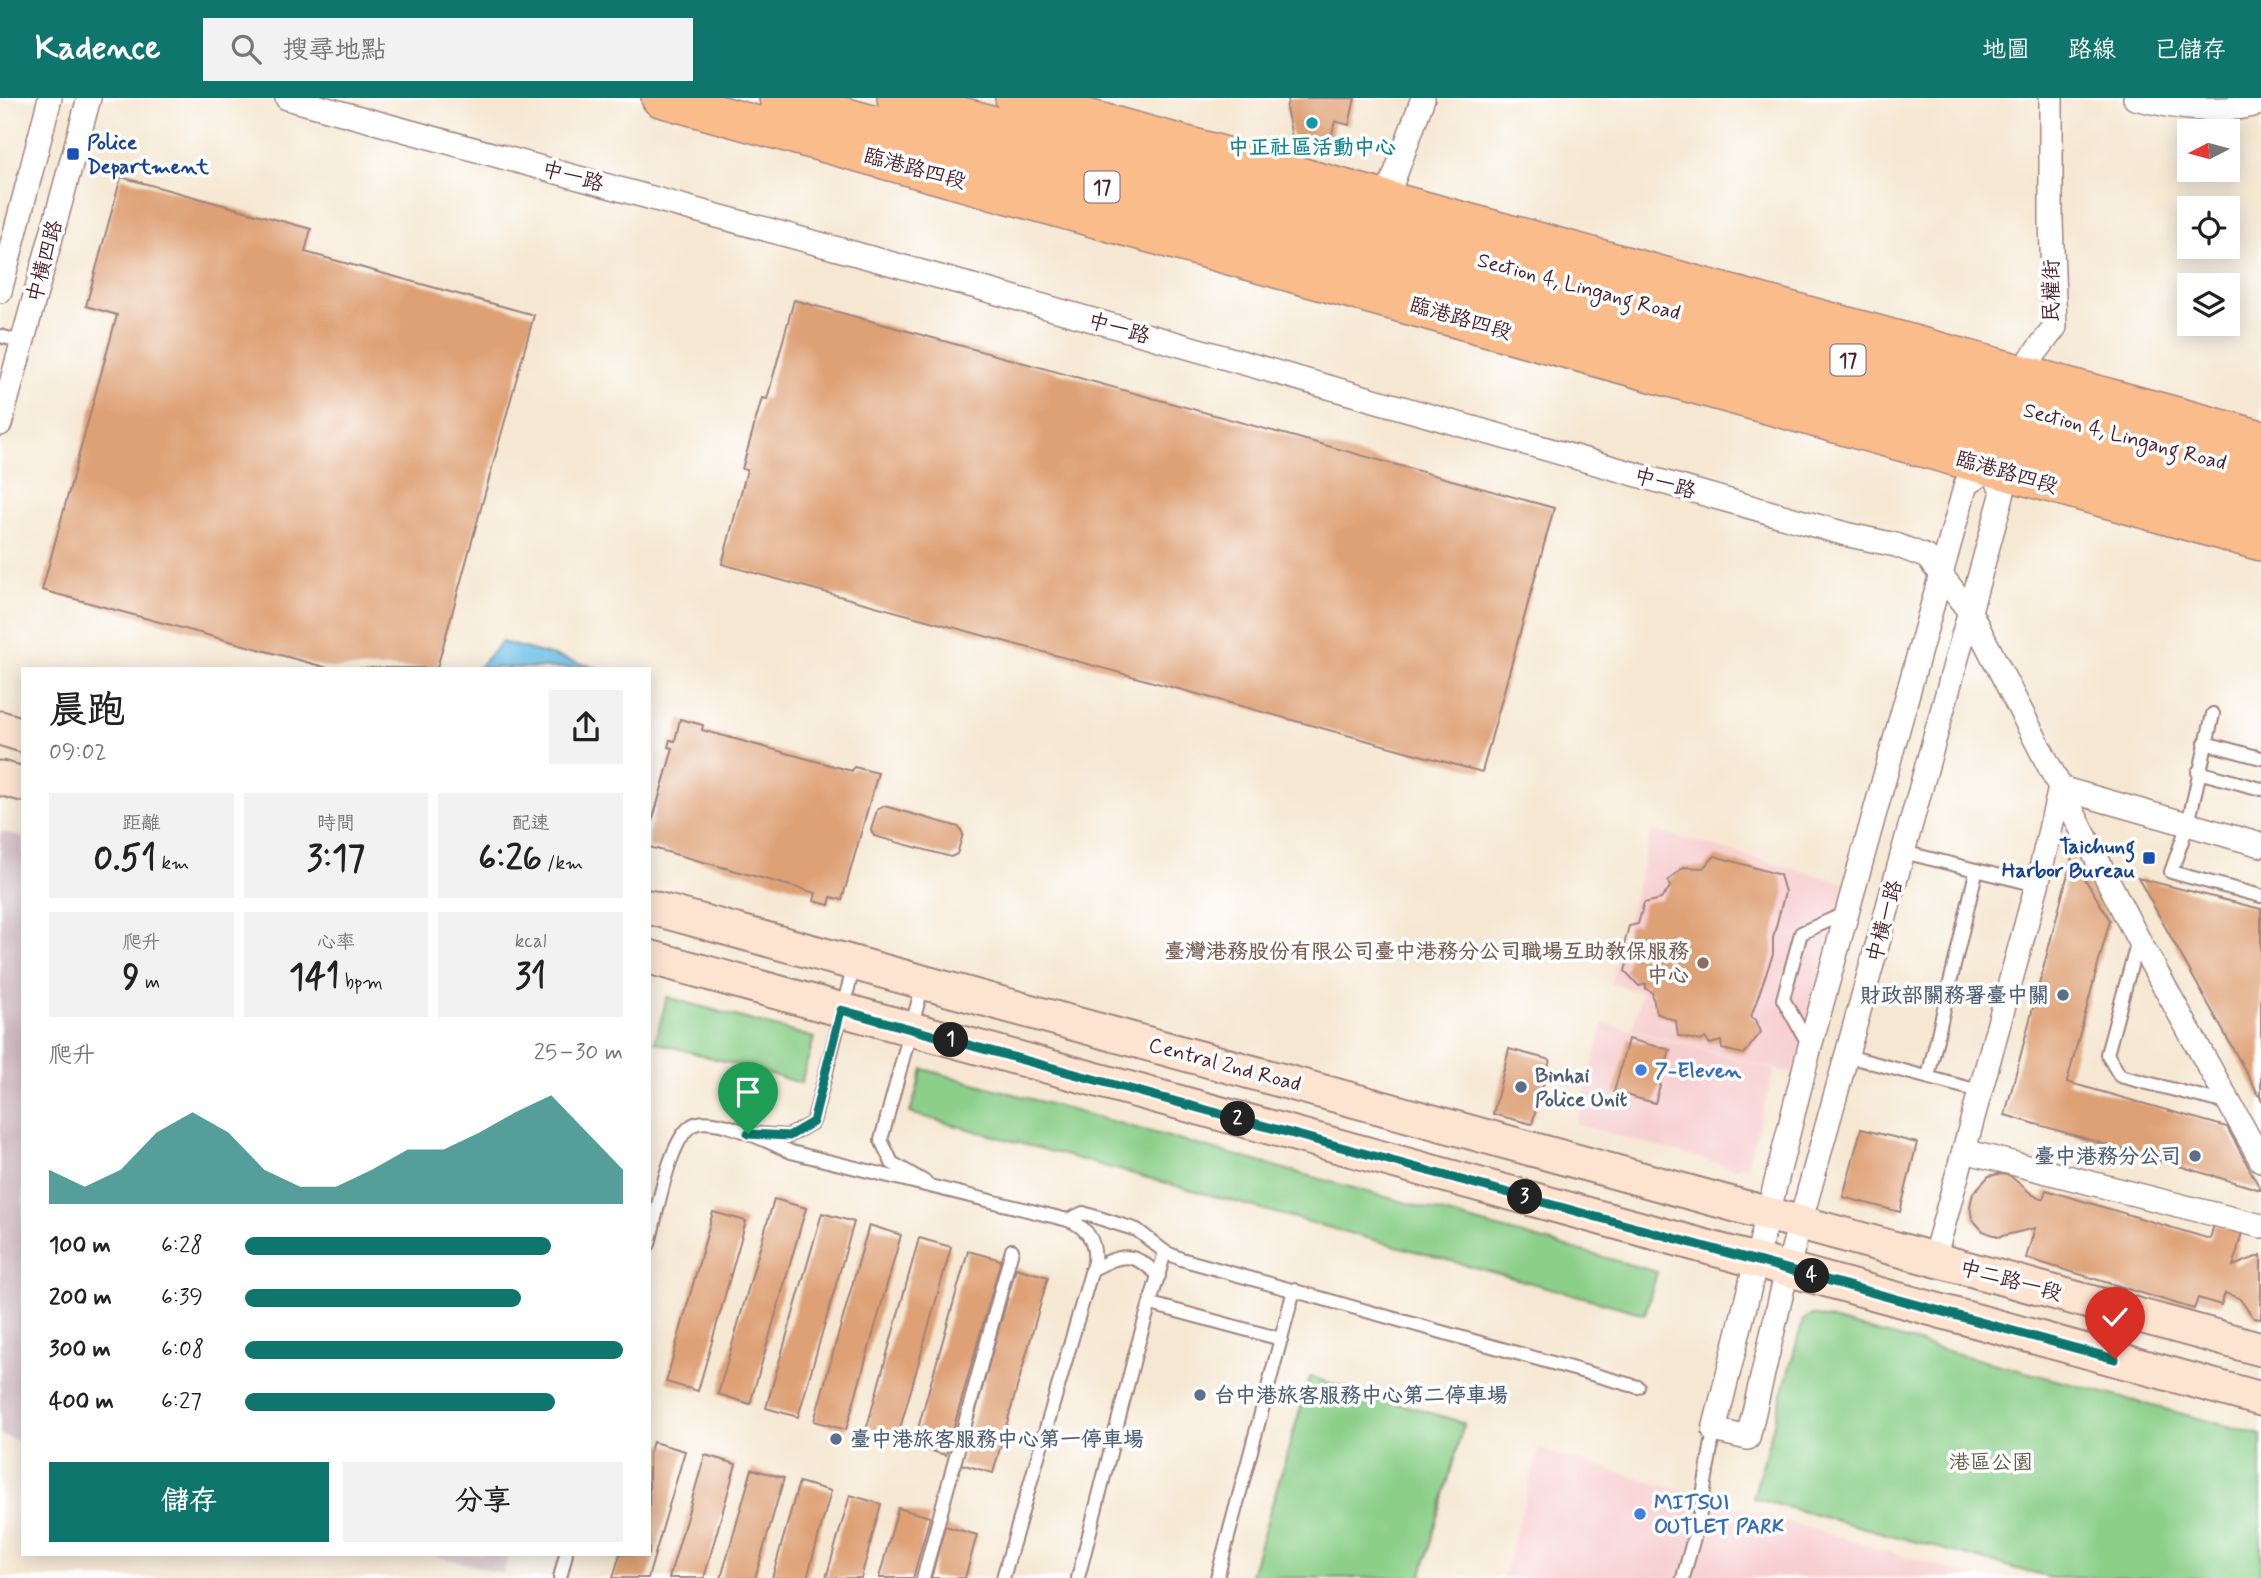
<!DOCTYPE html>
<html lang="zh-TW">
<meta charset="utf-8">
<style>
body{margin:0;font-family:Mynerve,"LXGW WenKai TC",sans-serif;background:#f2f2f2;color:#222;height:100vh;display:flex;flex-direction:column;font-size:26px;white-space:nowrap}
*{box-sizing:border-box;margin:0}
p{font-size:23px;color:#767676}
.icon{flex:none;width:38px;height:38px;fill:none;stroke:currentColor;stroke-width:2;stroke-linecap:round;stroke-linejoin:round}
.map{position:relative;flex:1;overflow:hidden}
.sheet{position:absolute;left:21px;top:569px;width:630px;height:889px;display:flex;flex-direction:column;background:#fff;border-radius:0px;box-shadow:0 4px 18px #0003}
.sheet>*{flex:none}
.needle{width:46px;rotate:264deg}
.fabs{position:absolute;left:2177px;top:21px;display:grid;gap:14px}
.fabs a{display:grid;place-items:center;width:63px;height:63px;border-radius:0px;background:#fff;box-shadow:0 4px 18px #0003;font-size:35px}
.pin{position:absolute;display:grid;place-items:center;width:60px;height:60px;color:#fff;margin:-72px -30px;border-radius:50% 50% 50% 0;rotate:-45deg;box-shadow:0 0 7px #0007}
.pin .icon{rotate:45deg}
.km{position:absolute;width:35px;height:35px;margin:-18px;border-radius:50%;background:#222;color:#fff;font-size:19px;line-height:35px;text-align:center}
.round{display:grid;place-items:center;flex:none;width:74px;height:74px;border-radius:0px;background:#f2f2f2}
.headline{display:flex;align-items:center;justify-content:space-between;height:119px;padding:0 28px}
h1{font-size:38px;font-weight:700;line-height:52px}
.figures{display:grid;grid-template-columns:repeat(3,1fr);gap:10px;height:119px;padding:7px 28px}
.figures div{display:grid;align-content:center;border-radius:0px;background:#f2f2f2;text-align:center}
.figures b{font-size:35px;font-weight:700}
.figures small{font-size:19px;font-weight:400}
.figures p{font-size:19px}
.chart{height:196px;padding:14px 28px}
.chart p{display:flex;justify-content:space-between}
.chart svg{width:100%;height:126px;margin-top:7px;fill:#0f766e;opacity:.7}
.primary-button{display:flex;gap:14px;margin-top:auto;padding:14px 28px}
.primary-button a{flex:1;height:80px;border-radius:0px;background:#0f766e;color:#fff;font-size:28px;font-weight:700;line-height:80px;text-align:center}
.primary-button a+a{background:#f2f2f2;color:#222}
ul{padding:0 28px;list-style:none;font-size:23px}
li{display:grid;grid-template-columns:112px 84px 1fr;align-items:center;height:52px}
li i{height:18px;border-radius:9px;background:#0f766e}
header{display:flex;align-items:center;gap:42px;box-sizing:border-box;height:98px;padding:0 35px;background:#0f766e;color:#fff}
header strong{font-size:33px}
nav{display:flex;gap:38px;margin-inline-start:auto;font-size:24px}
.search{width:490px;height:63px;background:#f2f2f2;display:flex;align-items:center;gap:18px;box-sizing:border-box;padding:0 24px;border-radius:0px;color:#767676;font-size:26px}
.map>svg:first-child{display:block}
.built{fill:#f7cfd0}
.industrial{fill:#d2bdc5}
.green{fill:#8bcf89;stroke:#6a775a;stroke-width:2}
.water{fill:#68bfe5;stroke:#596f88;stroke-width:2}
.building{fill:#dea075}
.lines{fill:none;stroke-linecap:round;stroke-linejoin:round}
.lane-casing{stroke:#a0837e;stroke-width:16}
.street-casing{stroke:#a0837e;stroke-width:26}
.secondary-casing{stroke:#a0837e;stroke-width:37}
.primary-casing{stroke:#a0837e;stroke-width:40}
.lane{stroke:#fff;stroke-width:12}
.street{stroke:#fff;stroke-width:23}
.secondary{stroke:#fde4d1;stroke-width:33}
.primary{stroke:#fabc8b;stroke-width:37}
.route-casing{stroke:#fff;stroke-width:14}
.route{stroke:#0f766e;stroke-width:9}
.culture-dot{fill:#0f9aa8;stroke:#fff;stroke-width:2.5}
.transit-dot{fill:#1a4fb4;stroke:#fff;stroke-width:2.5}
.education-dot{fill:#8d6e63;stroke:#fff;stroke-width:2.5}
.service-dot{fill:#5c6f8a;stroke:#fff;stroke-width:2.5}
.shop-dot{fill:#3f7fe0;stroke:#fff;stroke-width:2.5}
.labels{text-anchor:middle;stroke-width:7;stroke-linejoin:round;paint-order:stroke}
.shield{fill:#fff;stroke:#80626b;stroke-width:2}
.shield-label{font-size:19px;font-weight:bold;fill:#4a1f2b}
.transit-label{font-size:21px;font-weight:bold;fill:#164399;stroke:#fff;text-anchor:start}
.culture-label{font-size:21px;font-weight:bold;fill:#0d838f;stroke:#fff}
.street-label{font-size:21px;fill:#4a1f2b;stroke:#fff}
.education-label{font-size:21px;font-weight:bold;fill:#785e54;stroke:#fff;text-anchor:end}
.service-label{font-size:21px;font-weight:bold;fill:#4e5e75;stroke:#fff;text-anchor:start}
.shop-label{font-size:21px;font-weight:bold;fill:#366cbe;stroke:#fff;text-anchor:start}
.park-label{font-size:21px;fill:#615d4c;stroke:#fff}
</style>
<header>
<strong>Kadence</strong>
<div class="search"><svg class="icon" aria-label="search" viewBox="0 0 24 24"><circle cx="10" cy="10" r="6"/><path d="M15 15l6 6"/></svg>搜尋地點</div>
<nav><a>地圖</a><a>路線</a><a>已儲存</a></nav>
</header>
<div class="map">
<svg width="2261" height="1480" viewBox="0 0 2261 1480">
<rect width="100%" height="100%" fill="#fff"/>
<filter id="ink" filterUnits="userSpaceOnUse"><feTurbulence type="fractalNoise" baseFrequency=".0143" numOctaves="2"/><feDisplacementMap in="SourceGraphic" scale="14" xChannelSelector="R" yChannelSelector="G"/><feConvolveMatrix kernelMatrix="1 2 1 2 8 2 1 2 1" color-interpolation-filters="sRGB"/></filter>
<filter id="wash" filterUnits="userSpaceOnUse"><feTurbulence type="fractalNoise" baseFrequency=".00686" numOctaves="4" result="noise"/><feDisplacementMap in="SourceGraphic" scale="28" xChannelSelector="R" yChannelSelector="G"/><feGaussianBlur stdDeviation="1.57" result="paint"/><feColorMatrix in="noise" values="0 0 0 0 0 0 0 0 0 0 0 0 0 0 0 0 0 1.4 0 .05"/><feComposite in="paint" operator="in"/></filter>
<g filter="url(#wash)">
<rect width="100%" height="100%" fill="#f5e7d1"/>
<g class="built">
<path d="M1652 732 1845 785 1794 976 1632 931 1642 894 1611 886Z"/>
<path d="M1604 925 1775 972 1747 1067 1734 1070 1576 1026Z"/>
<path d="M1539 1351 1979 1480H1503Z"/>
</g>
<g class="industrial">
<path d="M0 733 23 739V1344L0 1337Z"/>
<path d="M429 1456H509L503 1476Z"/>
</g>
<g class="green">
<path d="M667 899 814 940 801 985 655 944Z"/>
<path d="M923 971 1657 1174 1645 1216 910 1015Z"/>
<path d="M1813 1217 2261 1337V1480H2050L1753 1400 1803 1222Z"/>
<path d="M1310 1279 1464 1325 1421 1480H1250Z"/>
</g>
<path class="water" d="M502 544 597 570H478Z"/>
<g id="blocks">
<g class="building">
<path d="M1289 0H1355L1349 27 1335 23 1329 48 1292 39 1286 10Z"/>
<path d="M121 79 311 131 305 154 534 217 437 570H328L42 492 117 217 86 208Z"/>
<path d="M794 202 1554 410 1482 674 722 466 747 372 742 371 762 300 767 301Z"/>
<path d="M680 621 703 627 702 632 852 673 854 669 878 675 842 802 831 799 829 807 814 803 816 795 649 749V735L673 650 668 649 670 642 675 643Z"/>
<path d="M884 708 959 729 963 736 957 756 951 759 874 738 871 732 877 712Z"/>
<path d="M1715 758 1780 777 1785 794 1773 840V856L1751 919 1756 922 1761 934 1744 956 1722 951 1721 943 1710 946 1705 940 1701 943 1678 938 1676 923 1656 915 1652 894 1646 891V886L1639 888 1625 873 1631 852 1624 847 1629 828 1638 826 1644 805 1661 801 1670 789 1668 783 1683 769 1703 770Z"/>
<path d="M2072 760 2110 822 2067 984 2227 1029 2261 1092 2005 1017Z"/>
<path d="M2138 780 2261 811V1001Z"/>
<path d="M1628 941 1670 952 1655 1005 1614 994Z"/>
<path d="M1509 951 1550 962 1532 1026 1493 1016Z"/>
<path d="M1861 1031 1917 1045 1900 1114 1843 1099Z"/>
<path d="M1998 1076 2009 1077 2033 1097 2043 1101 2046 1092 2210 1141 2214 1126 2242 1134 2233 1168 2261 1157V1221L2254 1220 2239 1200 2225 1195 2221 1207 2198 1200 2194 1211 2026 1160 2035 1130 1998 1139 1983 1133 1972 1121 1970 1108 1973 1095 1989 1078Z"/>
<path d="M774 1101 806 1110 750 1306 718 1296Z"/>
<path d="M713 1114 746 1123 698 1293 666 1284Z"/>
<path d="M822 1115 854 1124 798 1319 766 1310Z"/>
<path d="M869 1127 901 1137 846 1332 814 1323Z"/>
<path d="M919 1140 951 1149 896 1345 865 1336Z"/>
<path d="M968 1153 1001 1162 946 1357 913 1348Z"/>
<path d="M1016 1170 1048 1179 993 1375 961 1366Z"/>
<path d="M653 1344 685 1353 648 1480H613L620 1456H649V1356Z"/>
<path d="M705 1357 736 1366 704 1480H669Z"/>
<path d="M752 1371 784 1380 755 1480H721Z"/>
<path d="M799 1384 831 1393 807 1480H772Z"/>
<path d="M850 1397 881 1406 861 1480H826Z"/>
<path d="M898 1410 930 1419 913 1480H879Z"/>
<path d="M945 1428 977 1437 965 1480H931Z"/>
</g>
</g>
</g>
<g filter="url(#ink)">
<use href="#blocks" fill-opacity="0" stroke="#a0837e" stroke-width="2"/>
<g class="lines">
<defs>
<g id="lane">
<path d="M0 238 22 244"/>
<path d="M2213 616 2188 726 2171 774 2261 798"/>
<path d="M2205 645 2261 660"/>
<path d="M2198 674 2261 691"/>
<path d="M1903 754 2037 787"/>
<path d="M2138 842 2107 956 2120 978 2230 1006"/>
<path d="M923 886 881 1042 892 1065 925 1084"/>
<path d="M1809 947 1783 901 1801 835 1846 815"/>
<path d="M1847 958 1979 993"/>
<path d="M1928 979 1976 774"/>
<path d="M759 1036 789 1038 813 1024 854 867"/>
<path d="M1068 1122 1083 1115 1137 1132 1165 1154 1181 1161 1638 1289"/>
<path d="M649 1146C656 1120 670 1030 698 1025 722 1020 768 1044 791 1054L1068 1122C1087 1129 1096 1143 1094 1164L1003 1480"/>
<path d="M1091 1172C1122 1156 1132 1152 1159 1178"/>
<path d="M1151 1206 1281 1241"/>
<path d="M560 1480 566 1456"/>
<path d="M923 1480 1012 1152"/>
<path d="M1078 1480 1136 1253 1165 1154"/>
<path d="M1217 1480 1294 1192"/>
<path d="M1683 1480 1699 1421 1714 1332"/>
</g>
<g id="street">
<path d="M287 0 973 188 1849 437 1896 447 1927 459 1970 514 2138 841 2261 1062"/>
<path d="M2135 0C2175 10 2220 17 2261 5"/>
<path d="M1386 102 1423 0"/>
<path d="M0 193 50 0"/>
<path d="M2017 284 2020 275 2055 229 2051 123V0"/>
<path d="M0 326 89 0"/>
<path d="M1991 370 2003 394 1787 1172 1748 1340 1714 1332 1810 948 1966 386Z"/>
<path d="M2060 690 2261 747"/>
<path d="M1964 1053 2261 1128"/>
<path d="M1934 1161 2037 787 2060 690"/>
</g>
<g id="secondary">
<path d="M0 630 23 637"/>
<path d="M0 680 23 686"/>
<path d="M649 809 2261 1251"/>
<path d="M649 859 2261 1301"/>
</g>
<g id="primary">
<path d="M660 0 2261 444"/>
<path d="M778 0 2261 410"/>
<path d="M896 0 2261 376"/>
<path d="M1014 0 2261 341"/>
</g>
</defs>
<use href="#lane" class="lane-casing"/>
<use href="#street" class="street-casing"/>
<use href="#secondary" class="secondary-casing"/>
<use href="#primary" class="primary-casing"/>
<use href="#lane" class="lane"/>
<use href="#street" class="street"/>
<use href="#secondary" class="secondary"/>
<use href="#primary" class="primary"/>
</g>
</g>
<g class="lines" filter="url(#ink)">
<defs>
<path id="route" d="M748 1036 789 1038 813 1024 841 912 2115 1261"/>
</defs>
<use href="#route" class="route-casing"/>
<use href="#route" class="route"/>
</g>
<circle class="culture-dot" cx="1312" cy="25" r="7"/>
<g class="transit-dot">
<rect x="66" y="49" width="14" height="14" rx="3.5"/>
<rect x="2142" y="753" width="14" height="14" rx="3.5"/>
</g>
<circle class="education-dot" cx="1703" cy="865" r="7"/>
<g class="service-dot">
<circle cx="2063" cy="897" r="7"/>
<circle cx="1521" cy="989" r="7"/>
<circle cx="2195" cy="1058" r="7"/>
<circle cx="1200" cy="1297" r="7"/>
<circle cx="836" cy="1341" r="7"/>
</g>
<g class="shop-dot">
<circle cx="1641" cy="972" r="7"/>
<circle cx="1640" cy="1416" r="7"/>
</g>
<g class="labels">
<g class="shield">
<rect x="1084.5" y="73.5" width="35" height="31" rx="5"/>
<rect x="1830.5" y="246.5" width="35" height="31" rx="5"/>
</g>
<g class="shield-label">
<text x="1102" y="96">17</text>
<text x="1848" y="269">17</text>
</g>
<g class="transit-label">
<text x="87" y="51">Police<tspan x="87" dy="24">Department</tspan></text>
<text x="2135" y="755" text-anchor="end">Taichung<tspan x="2135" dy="24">Harbor Bureau</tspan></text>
</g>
<g class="culture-label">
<text x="1312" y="56">中正社區活動中心</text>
</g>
<g class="street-label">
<text transform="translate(915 70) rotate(15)" y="7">臨港路四段</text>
<text transform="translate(573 78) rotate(15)" y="7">中一路</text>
<text transform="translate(44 163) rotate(-75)" y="7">中橫四路</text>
<text transform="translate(1579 188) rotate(15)" y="7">Section 4, Lingang Road</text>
<text transform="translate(2051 193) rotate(-90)" y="7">民權街</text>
<text transform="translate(1461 220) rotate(16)" y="7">臨港路四段</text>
<text transform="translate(1119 230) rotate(16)" y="7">中一路</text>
<text transform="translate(2125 338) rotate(15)" y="7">Section 4, Lingang Road</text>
<text transform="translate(2007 374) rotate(16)" y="7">臨港路四段</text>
<text transform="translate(1665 385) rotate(16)" y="7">中一路</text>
<text transform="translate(1884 823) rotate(-75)" y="7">中橫一路</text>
<text transform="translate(1225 966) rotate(15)" y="7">Central 2nd Road</text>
<text transform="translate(2011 1182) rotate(15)" y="7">中二路一段</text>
</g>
<g class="education-label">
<text x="1689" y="860">臺灣港務股份有限公司臺中港務分公司職場互助教保服務<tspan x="1689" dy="24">中心</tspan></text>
</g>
<g class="service-label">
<text x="2049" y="904" text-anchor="end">財政部關務署臺中關</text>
<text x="1535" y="984">Binhai<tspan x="1535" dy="24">Police Unit</tspan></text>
<text x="2181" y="1065" text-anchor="end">臺中港務分公司</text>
<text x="1214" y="1304">台中港旅客服務中心第二停車場</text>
<text x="850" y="1348">臺中港旅客服務中心第一停車場</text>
</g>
<g class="shop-label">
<text x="1655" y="979">7-Eleven</text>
<text x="1654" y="1411">MITSUI<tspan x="1654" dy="24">OUTLET PARK</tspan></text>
</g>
<g class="park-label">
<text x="1991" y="1371">港區公園</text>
</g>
</g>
</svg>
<div class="fabs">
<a><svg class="needle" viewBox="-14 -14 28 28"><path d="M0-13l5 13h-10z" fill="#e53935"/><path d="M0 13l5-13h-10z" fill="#767676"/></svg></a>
<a><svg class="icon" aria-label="locate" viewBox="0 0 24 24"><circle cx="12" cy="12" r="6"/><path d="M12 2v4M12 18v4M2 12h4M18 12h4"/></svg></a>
<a><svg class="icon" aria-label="layers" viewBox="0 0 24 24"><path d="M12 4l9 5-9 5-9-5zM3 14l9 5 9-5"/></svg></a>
</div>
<div class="pin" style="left:748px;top:1036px;background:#1e9e55"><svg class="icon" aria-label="arrive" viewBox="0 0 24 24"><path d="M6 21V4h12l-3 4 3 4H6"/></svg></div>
<div class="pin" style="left:2115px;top:1261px;background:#d93025"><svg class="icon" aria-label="check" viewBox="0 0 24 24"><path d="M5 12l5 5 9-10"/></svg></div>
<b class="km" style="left:951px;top:942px">1</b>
<b class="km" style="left:1238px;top:1021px">2</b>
<b class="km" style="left:1525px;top:1099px">3</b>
<b class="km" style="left:1812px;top:1178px">4</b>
<section class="sheet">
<div class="headline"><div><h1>晨跑</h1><p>09:02</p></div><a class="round"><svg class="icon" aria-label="share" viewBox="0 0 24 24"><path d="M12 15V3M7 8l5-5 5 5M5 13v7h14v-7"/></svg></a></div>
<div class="figures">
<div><p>距離</p><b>0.51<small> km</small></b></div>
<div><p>時間</p><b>3:17</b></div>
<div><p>配速</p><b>6:26<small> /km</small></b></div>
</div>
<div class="figures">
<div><p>爬升</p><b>9<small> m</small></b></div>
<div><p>心率</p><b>141<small> bpm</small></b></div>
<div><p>kcal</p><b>31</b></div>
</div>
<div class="chart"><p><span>爬升</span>25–30 m</p>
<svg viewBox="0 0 160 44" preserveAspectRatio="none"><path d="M0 44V32L10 38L20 32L30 19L40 12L50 19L60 32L70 38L80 38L90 32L100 25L110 25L120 19L130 12L140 6L150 19L160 32V44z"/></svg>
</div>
<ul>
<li><b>100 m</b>6:28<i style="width:81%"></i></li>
<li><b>200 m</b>6:39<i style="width:73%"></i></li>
<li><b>300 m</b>6:08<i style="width:100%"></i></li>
<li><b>400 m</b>6:27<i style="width:82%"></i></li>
</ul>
<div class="primary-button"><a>儲存</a><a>分享</a></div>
</section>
</div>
